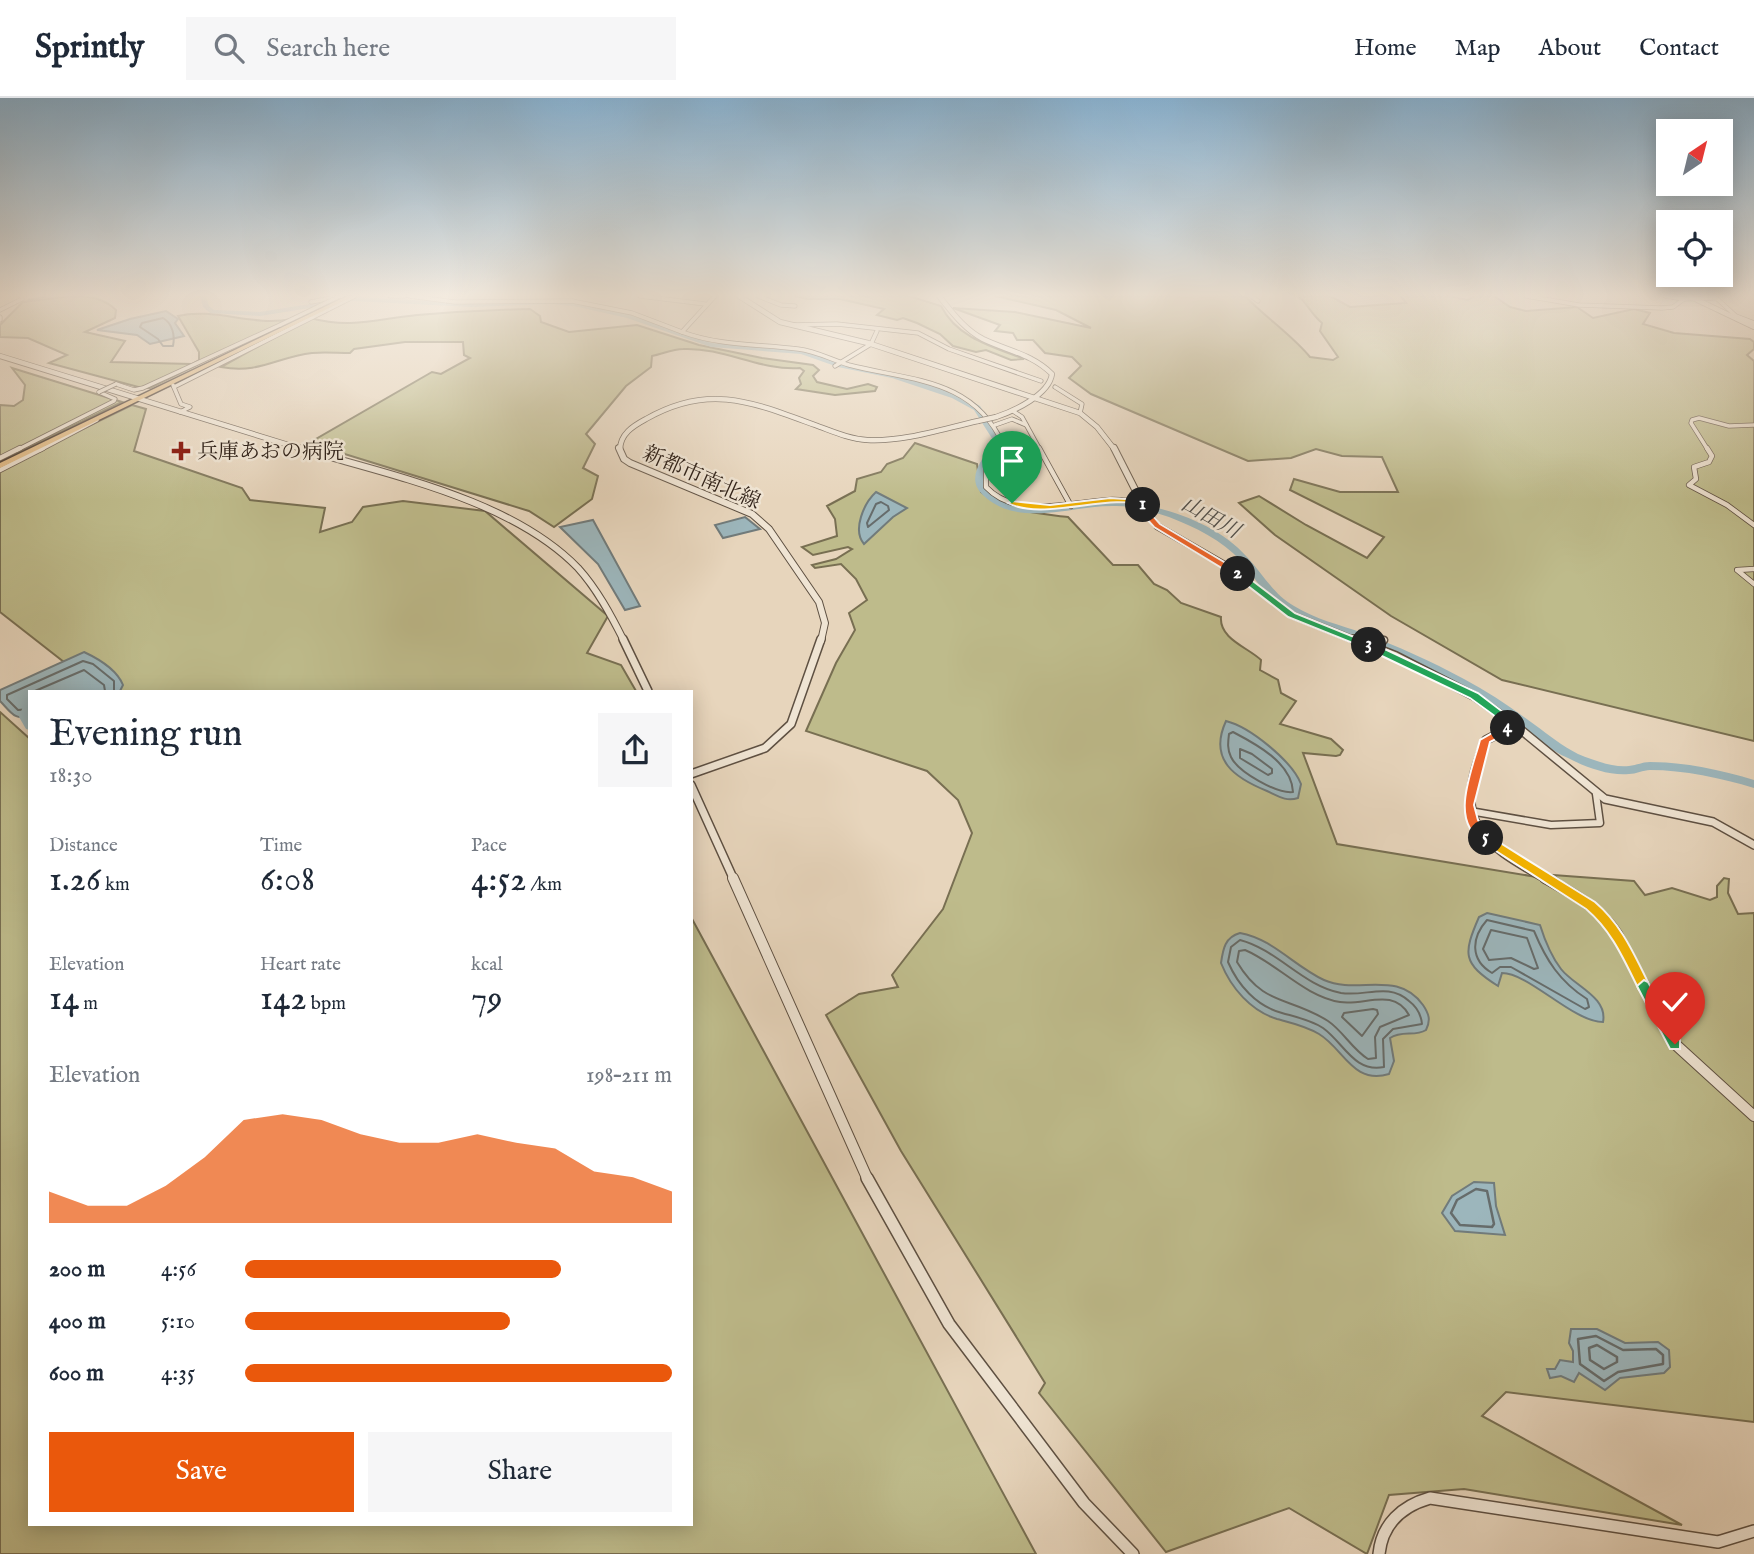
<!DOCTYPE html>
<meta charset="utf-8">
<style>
body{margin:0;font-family:"IM FELL English","Noto Serif JP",serif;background:#f6f6f7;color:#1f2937;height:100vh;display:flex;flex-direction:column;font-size:26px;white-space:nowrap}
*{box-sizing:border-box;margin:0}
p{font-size:23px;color:#747a83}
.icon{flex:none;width:38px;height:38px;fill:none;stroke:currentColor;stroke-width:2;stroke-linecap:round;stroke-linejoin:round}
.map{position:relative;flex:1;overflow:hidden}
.sheet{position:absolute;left:28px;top:592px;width:665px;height:836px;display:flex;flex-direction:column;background:#fff;border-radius:0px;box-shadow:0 4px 18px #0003}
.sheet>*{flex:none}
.needle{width:46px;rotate:35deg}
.buttons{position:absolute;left:1656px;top:21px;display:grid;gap:14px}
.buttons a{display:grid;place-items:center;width:77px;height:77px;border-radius:0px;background:#fff;box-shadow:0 4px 18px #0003;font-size:35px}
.pin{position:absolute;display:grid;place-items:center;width:60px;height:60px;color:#fff;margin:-72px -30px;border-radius:50% 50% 50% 0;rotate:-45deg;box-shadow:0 0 7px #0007}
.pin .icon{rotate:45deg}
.km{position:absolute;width:35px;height:35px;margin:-18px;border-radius:50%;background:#222;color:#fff;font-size:19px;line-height:35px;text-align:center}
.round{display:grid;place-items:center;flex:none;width:74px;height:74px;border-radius:0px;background:#f6f6f7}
.headline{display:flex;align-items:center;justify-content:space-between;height:119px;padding:0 21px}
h1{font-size:38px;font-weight:600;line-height:52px}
.metrics{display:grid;grid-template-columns:repeat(3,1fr);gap:10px;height:119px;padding:7px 21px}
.metrics div{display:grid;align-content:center}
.metrics b{font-size:35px;font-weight:600}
.metrics small{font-size:19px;font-weight:400}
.metrics p{font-size:19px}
.chart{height:196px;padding:14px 21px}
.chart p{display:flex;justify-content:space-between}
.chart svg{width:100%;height:126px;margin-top:7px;fill:#ea580c;opacity:.7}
.button{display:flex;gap:14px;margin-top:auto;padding:14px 21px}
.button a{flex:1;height:80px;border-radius:0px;background:#ea580c;color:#fff;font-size:28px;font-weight:600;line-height:80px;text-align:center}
.button a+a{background:#f6f6f7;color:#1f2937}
ul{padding:0 21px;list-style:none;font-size:23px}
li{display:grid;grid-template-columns:112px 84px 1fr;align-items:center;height:52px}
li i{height:18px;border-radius:9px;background:#ea580c}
header{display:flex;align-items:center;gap:42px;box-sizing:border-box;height:98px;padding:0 35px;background:#fff;border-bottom:2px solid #e0e1e3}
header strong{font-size:33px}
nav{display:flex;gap:38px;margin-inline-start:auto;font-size:24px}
.search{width:490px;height:63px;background:#f6f6f7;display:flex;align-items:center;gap:18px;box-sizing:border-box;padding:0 24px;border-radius:0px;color:#747a83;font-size:26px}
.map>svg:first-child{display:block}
.green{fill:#bebb8b;stroke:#786f52;stroke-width:2}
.water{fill:#9cb6bc;stroke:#717b7b;stroke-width:2}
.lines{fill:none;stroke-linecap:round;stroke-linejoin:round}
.shore-far1{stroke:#666c6b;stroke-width:2}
.shore{stroke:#666c6b;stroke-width:2.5}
.stream{stroke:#717b7b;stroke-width:2}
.river{fill:#9cb6bc;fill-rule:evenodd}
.minor-far2-casing{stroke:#5e5042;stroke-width:5}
.minor-far1-casing{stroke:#5e5042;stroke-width:6}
.minor-casing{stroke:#5e5042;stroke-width:9}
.tertiary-far4-casing{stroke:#5e5042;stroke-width:6}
.tertiary-far3-casing{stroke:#5e5042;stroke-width:8}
.tertiary-far2-casing{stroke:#5e5042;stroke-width:10}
.tertiary-far1-casing{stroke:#5e5042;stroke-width:12}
.tertiary-casing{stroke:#5e5042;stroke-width:14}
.trunk-casing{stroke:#31231a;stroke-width:3}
.minor-far2{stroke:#efe4d3;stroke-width:3.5}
.minor-far1{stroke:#efe4d3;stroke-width:4.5}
.minor{stroke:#efe4d3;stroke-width:6}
.tertiary-far4{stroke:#efe4d3;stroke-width:4.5}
.tertiary-far3{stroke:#efe4d3;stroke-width:6}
.tertiary-far2{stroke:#efe4d3;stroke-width:7}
.tertiary-far1{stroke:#efe4d3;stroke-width:10}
.tertiary{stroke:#efe4d3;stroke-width:11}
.trunk{fill:#e4ba7e;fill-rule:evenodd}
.minor-bridge-casing{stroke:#5e5042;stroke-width:5;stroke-linecap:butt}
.tertiary-bridge-casing{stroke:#5e5042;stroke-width:6;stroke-linecap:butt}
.minor-bridge{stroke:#efe4d3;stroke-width:3.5}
.tertiary-bridge{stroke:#efe4d3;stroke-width:4.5}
.split-1{fill:#f5b400;stroke:#fff;stroke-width:2}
.split-2{fill:#f0652b;stroke:#fff;stroke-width:2}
.split-3{fill:#22a559;stroke:#fff;stroke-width:2}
.split-4{fill:#22a559;stroke:#fff;stroke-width:2}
.split-5{fill:#f0652b;stroke:#fff;stroke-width:2}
.split-6{fill:#f5b400;stroke:#fff;stroke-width:2}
.split-7{fill:#22a559;stroke:#fff;stroke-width:2}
.poi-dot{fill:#8f2418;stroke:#efe4d3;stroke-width:2.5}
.labels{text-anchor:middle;stroke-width:5;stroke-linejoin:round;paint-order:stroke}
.far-poi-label{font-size:21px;fill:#31231a;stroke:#efe4d3;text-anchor:start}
.far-street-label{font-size:21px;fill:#31231a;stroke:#efe4d3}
.far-water-label{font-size:21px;font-style:italic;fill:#514f4b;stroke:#efe4d3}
</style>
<header>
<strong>Sprintly</strong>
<div class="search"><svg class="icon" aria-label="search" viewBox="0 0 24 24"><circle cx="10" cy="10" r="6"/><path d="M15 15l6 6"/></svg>Search here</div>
<nav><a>Home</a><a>Map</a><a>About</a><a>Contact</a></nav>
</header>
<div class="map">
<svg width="1754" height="1456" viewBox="0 0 1754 1456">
<rect width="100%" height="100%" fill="#e7d5bc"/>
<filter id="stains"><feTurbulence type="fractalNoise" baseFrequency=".00286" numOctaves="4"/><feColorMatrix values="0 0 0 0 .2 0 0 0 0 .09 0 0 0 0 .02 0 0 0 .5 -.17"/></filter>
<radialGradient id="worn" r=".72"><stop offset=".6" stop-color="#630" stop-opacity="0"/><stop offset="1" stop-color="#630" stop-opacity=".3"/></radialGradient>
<g class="green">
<path d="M72 198C89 198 104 200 116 212L115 220 85 234 125 243 111 264 192 266 199 262V254L178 218C214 209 253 229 291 221L150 290H142L49 265 67 257 28 240 0 239V227L23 204Z"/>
<path d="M795 198H909L941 208C957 240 993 249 1024 261L1011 262 986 252 976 254 953 248 940 236 917 225 903 220 897 222 877 217 884 211 840 201H807Z"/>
<path d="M995 198H1245C1266 220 1291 236 1310 259L1333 262 1338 259 1320 233 1322 225C1311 216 1308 206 1298 198H1330L1350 209 1406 205 1401 198H1450L1467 202 1476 198H1494L1510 209 1526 213 1577 209 1593 220 1634 211 1650 215 1643 226 1674 235 1750 241 1754 244V251L1747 257 1754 263V643L1502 582 1391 518 1275 437 1239 405 1259 398 1306 427 1367 460 1384 439 1290 392 1294 381 1340 394H1398L1382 359 1342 358 1316 351 1291 360 1248 363 1091 296 1069 280 1081 268 1072 259 1045 255 1033 242H1017L1013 235 995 233 1000 227 953 210 1015 214 1091 230 1056 212Z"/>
<path d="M530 211 540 218 541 224 569 234 637 227 699 247 762 260 813 267 819 272 813 278 817 284 847 291 868 286 877 289 875 293 835 297 796 291 801 286 799 280 804 273 800 270C760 273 724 249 683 251 673 251 662 256 652 258L651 269 626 288 586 336 595 346 583 370 598 378 592 401 554 429 529 413 309 345 432 274 441 276 470 260 464 257 463 244H405L354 251 350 255C337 255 324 254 312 255 277 259 260 276 221 269L310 220C351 231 377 221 417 217 454 214 492 212 530 211Z"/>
<path d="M12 270 122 304 0 363V307L14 308 23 302 25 287Z"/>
<path d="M132 307 146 311 134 353 242 390 250 402 325 410 320 434 352 424 363 409 403 403 485 413 608 518 587 555 621 567 636 593H101L0 514V371Z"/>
<path d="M915 345 977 366 981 394C1007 414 1036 415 1068 419L1113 467H1138L1154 486 1167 492 1181 505 1221 519C1219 541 1249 550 1261 562L1260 572 1278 582 1281 595 1296 603 1280 626 1331 641 1343 652 1340 657 1336 658 1303 655 1337 746 1561 783 1553 777 1634 783 1645 797 1672 790 1710 802 1717 799V788L1724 780 1729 781 1728 795 1738 816 1754 815V1324L1506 1294 1482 1318 1682 1427 1464 1391 1389 1397 1367 1456 1289 1410 1166 1454 1039 1295 1045 1285 901 1053 826 917 859 896 898 889 892 877 943 811 972 735 958 702 927 673 806 633 836 565 855 532 849 515 867 502 856 481 841 466 815 470 812 467 836 461 852 451 848 449 813 457 802 449 837 438 835 421 827 408 855 393 857 381 881 374 887 366 903 360Z"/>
<path d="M0 614 30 641V1426H691V819L1036 1456H0Z"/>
</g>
<g class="water">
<path d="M166 213 178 221 175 225 184 238 150 246 137 237 97 232 130 221Z"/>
<path d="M876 394 907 410 893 419 864 446C852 432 864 405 876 394Z"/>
<path d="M745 419 760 431 723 440 715 427Z"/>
<path d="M593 422 640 508 625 512 598 466 560 429Z"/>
<path d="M84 554C99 561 117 572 123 587L120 593H30V617C15 624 10 613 0 603V592Z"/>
<path d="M1226 623C1250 629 1292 663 1301 686L1298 700C1286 704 1278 698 1267 693 1235 680 1208 662 1226 623Z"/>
<path d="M1487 815 1540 827C1545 843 1551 858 1561 871 1574 888 1608 899 1603 924 1573 924 1529 875 1502 875L1498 888C1462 865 1463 856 1479 819Z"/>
<path d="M1240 835C1273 841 1294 868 1324 882 1358 897 1397 871 1423 907 1429 916 1431 922 1426 932 1415 939 1402 932 1390 940L1394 963 1389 976C1353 987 1344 951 1319 936 1306 928 1292 925 1277 921 1251 913 1231 890 1221 865 1223 851 1225 839 1240 835Z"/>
<path d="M1474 1084 1494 1085 1496 1108 1505 1137 1455 1133 1442 1115 1452 1098Z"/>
<path d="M1571 1231H1597L1625 1245 1658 1244 1669 1252 1670 1269 1664 1275 1620 1280 1605 1292 1579 1275 1574 1284 1561 1278 1550 1280 1547 1271H1555L1560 1262 1573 1264V1253L1569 1245Z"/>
</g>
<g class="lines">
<g class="shore-far1">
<path d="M163 220C173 226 175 238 173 248H163L158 241 140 229 142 225Z"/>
<path d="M881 404 888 408 889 412 868 429 867 425 876 406Z"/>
<path d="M35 593 84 572 104 587 105 593"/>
<path d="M30 611 18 612 7 601V597L83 563 93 566 114 583V593"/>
<path d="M1233 634C1256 646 1292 665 1293 694 1277 696 1238 674 1231 659 1227 651 1228 644 1229 636Z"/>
<path d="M1240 651 1252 656 1272 671V675L1268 677 1240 660Z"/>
<path d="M1487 822 1534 833C1546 862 1560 884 1587 901L1589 909 1585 911 1511 869H1500L1492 875C1470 862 1471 840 1487 822Z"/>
<path d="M1491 832 1527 840 1538 870 1534 871 1511 860 1489 862 1483 851Z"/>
<path d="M1240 842C1278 852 1303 888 1341 895 1366 899 1388 884 1409 903 1417 909 1421 916 1422 926L1393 931 1383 941 1384 969C1354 975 1344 945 1323 930 1311 922 1296 919 1282 915 1256 908 1238 887 1228 864L1231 849Z"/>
<path d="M1245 852C1278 866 1304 898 1340 904 1365 908 1393 889 1409 917L1380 929 1375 939 1376 960 1368 961C1352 951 1343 933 1328 923 1289 898 1264 909 1237 864L1239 853Z"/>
<path d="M1373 911 1377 912 1378 916 1362 938 1342 919 1344 915Z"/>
</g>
<g class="shore">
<path d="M1476 1091 1487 1093 1494 1126 1492 1129 1460 1127 1451 1115 1457 1102Z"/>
<path d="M1596 1238 1623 1252 1656 1251 1663 1257V1266L1618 1274 1604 1283 1580 1266 1578 1241Z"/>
<path d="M1597 1247 1617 1259V1264L1604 1271 1590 1262 1589 1250Z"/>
</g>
<path class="stream" d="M28 202 51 198"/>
<g class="river">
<path d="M200 198H206L209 208 214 212 260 214 353 199 472 205 550 202 574 204 631 217 712 245 802 252 843 265 897 276 958 296 980 308 1001 342 986 368 983 382C999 432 1095 397 1135 405 1174 412 1220 428 1247 459 1263 476 1273 496 1294 508 1315 521 1340 527 1363 535 1397 548 1431 563 1464 581 1489 594 1512 610 1535 627 1549 637 1562 648 1578 656 1593 662 1613 670 1629 668 1637 667 1643 664 1650 664 1685 664 1721 672 1754 682V690C1721 680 1684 672 1650 672 1643 672 1636 676 1629 676 1609 678 1585 669 1568 660 1551 653 1539 641 1524 630 1501 614 1478 597 1453 584 1422 568 1390 553 1357 540 1332 531 1306 524 1283 510 1264 498 1255 479 1241 463 1222 442 1195 429 1169 419 1151 413 1131 407 1112 408 1070 408 1019 430 984 398 963 379 985 361 993 342L974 312 952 300 892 280 838 269 801 256 711 249 627 220 574 208 550 206 472 209 353 203 260 218 210 215 203 209Z"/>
<path d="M30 599V632L26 631 19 619 25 603Z"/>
</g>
<defs>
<g id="minor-far2">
<path d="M390 198H405"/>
<path d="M409 198 455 204 572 203 632 215 682 234 715 198"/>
<path d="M640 198 705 206"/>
<path d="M758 198 781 207 795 208"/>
<path d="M1251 198 1258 203"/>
<path d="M1526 198 1579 207 1662 210 1673 209 1684 201"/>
<path d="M1665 198 1684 201 1715 200"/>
<path d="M1714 198 1736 218 1754 225"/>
<path d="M311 204 342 198"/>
<path d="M0 212 22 201 21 198"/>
<path d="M0 219V222"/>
<path d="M792 227 837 226 918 235 949 251 1041 283"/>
<path d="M682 234C720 248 758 246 798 251 816 253 832 262 849 267 911 283 973 280 1003 346L999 352"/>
<path d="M835 268 871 246 877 233"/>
<path d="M116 286 134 292 143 290 280 227"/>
<path d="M173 287 181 306 190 309 180 314"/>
<path d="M174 289 355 198"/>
<path d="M1055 289 1082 306 1080 315"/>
<path d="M1013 313 1022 319 1040 352"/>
<path d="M995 327 1012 321 1026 327"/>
<path d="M17 352 114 303 115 301 99 294"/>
<path d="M40 352 97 322"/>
<path d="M1708 352 1691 325 1692 322 1699 320 1729 328 1754 327"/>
</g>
<g id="minor-far1">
<path d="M1001 350 986 368V389C1016 421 1069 405 1108 402 1120 401 1131 404 1142 404"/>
<path d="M1039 350 1071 408"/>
<path d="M1707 350 1712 358 1709 364 1694 369 1696 381 1689 387 1727 407 1754 427"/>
<path d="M0 360 20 350"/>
<path d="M0 372 43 350"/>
<path d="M1754 471 1737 472 1754 486"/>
</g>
<g id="minor">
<path d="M1377 551 1384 542"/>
<path d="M1470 713 1551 727 1600 725 1596 696"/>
</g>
<g id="tertiary-far4">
<path d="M739 198 780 224 868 245 1080 315 1097 329 1115 352"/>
<path d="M939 198C952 214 964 231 983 241 1008 253 1032 256 1052 276 1049 297 1014 313 996 319"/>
<path d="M1689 198 1754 229"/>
<path d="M0 258 305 352"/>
<path d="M620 352C620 336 633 328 646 321 709 285 752 304 815 327 832 333 849 341 867 342 904 344 942 331 978 323"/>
</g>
<g id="tertiary-far3">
<path d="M299 350C389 377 511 401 578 470 597 491 611 517 624 543"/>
<path d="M619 350 624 361 630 365 752 416 769 431 819 504 825 525 821 543"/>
<path d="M1114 350 1146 413 1157 428 1230 470 1292 517 1357 543"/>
</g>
<g id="tertiary-far2">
<path d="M623 541 648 593"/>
<path d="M1353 541 1396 558 1474 598 1515 627 1605 701 1713 724 1754 747"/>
<path d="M1515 627 1486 642C1451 724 1478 743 1548 782"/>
<path d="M691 676 765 650 791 626 821 541"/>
<path d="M691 687 734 782"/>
</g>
<g id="tertiary-far1">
<path d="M733 780 868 1082"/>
<path d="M1545 780C1573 796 1599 809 1617 836L1675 946 1754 1018"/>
</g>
<g id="tertiary">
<path d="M867 1080 949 1226 1084 1405 1133 1456"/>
<path d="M1379 1456C1382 1426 1402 1408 1430 1400L1718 1444 1754 1433"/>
</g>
<path id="trunk" d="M347 198H354L0 370V365Z"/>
</defs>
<use href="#minor-far2" class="minor-far2-casing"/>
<use href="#minor-far1" class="minor-far1-casing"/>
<use href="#minor" class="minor-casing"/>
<use href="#tertiary-far4" class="tertiary-far4-casing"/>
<use href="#tertiary-far3" class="tertiary-far3-casing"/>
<use href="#tertiary-far2" class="tertiary-far2-casing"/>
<use href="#tertiary-far1" class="tertiary-far1-casing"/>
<use href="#tertiary" class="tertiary-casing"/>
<use href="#trunk" class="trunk-casing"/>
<use href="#minor-far2" class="minor-far2"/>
<use href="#minor-far1" class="minor-far1"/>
<use href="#minor" class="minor"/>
<use href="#tertiary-far4" class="tertiary-far4"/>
<use href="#tertiary-far3" class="tertiary-far3"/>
<use href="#tertiary-far2" class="tertiary-far2"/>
<use href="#tertiary-far1" class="tertiary-far1"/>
<use href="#tertiary" class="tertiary"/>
<use href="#trunk" class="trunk"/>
<defs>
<g id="minor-bridge">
<path d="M280 227 340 198"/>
<path d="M99 294 116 286"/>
</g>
<path id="tertiary-bridge" d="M978 323 996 319"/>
</defs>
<use href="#minor-bridge" class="minor-bridge-casing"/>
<use href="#tertiary-bridge" class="tertiary-bridge-casing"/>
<use href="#minor-bridge" class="minor-bridge"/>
<use href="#tertiary-bridge" class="tertiary-bridge"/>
</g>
<linearGradient id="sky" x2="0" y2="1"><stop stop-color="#89b5d6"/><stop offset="0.49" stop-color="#f4ece1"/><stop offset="1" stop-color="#f4ece1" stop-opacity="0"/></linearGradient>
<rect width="1754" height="402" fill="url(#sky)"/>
<path class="split-1" d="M1110 400 1142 402 1147 407 1143 409C1116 393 1042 424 1008 405L1012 403 1050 407Z"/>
<path class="split-2" d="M1140 405H1146L1153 418 1160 426 1241 474V478H1235L1154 429 1145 419Z"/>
<path class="split-3" d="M1235 474H1241L1295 515 1374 547 1365 550 1288 519 1235 478Z"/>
<path class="split-4" d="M1365 545H1372L1478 595 1520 627 1512 633H1504L1503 630 1507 627 1470 600 1365 550Z"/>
<path class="split-5" d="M1508 626 1512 627V633L1490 644 1474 707 1478 722 1492 740 1486 745C1447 726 1472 673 1480 642Z"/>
<path class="split-6" d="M1486 736 1595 804C1621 826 1633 854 1648 884V892H1639C1624 862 1612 833 1586 811L1482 744V737Z"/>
<path class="split-7" d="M1644 882 1648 884 1680 942V951H1670L1639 892 1637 888Z"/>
<path class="poi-dot" d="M177.5 342.5h7v7h7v7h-7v7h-7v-7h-7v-7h7z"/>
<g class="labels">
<g class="far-poi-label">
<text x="197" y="360">兵庫あおの病院</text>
</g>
<g class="far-street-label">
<text transform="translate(702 379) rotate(24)" y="7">新都市南北線</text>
</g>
<g class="far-water-label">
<text transform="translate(1211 419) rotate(29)" y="7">山田川</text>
</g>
</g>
<rect width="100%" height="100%" filter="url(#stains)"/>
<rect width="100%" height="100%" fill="url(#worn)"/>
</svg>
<div class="buttons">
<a><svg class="needle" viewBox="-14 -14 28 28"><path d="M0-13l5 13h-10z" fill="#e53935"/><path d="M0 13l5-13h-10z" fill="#747a83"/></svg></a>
<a><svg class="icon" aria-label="locate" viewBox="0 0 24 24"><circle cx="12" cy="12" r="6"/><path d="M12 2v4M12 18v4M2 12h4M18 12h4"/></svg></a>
</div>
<div class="pin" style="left:1012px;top:405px;background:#1e9e55"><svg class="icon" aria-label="arrive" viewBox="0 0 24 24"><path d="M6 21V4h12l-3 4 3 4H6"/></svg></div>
<div class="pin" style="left:1675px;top:946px;background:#d93025"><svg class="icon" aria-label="check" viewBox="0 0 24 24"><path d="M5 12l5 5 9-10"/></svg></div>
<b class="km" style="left:1143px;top:407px">1</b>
<b class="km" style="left:1238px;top:476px">2</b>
<b class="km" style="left:1369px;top:547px">3</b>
<b class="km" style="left:1508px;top:630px">4</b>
<b class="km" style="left:1486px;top:740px">5</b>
<section class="sheet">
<div class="headline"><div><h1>Evening run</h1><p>18:30</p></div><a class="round"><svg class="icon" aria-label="share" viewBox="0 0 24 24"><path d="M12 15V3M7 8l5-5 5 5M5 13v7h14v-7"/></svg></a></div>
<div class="metrics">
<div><p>Distance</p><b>1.26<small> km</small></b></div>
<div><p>Time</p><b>6:08</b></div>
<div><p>Pace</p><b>4:52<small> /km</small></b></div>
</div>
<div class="metrics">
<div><p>Elevation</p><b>14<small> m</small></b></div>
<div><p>Heart rate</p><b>142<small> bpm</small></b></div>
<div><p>kcal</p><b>79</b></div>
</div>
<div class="chart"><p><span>Elevation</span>198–211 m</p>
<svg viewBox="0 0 160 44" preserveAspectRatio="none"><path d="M0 44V33L10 38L20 38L30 31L40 21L50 8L60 6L70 8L80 13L90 16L100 16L110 13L120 16L130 18L140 26L150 28L160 33V44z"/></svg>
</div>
<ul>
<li><b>200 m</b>4:56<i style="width:74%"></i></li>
<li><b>400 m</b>5:10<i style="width:62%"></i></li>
<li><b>600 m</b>4:35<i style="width:100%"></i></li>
</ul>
<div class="button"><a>Save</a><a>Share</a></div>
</section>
</div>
